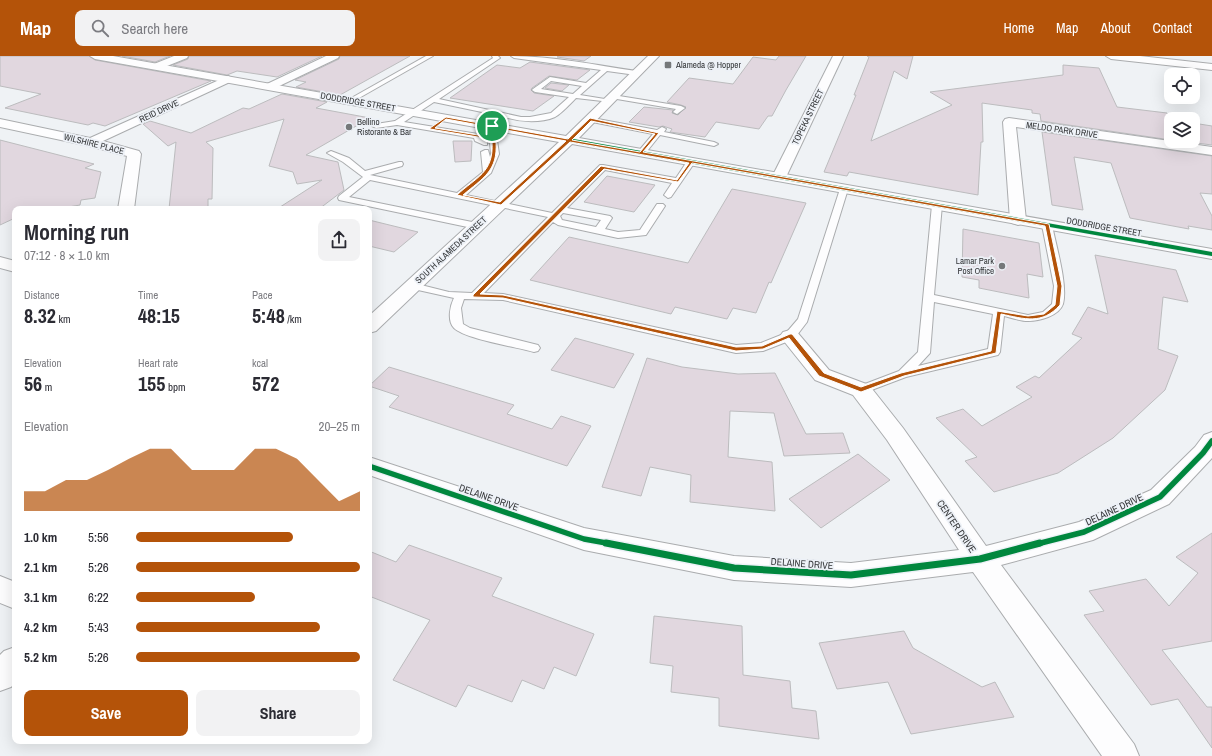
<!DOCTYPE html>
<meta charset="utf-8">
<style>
body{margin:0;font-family:"Archivo Narrow",sans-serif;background:#f2f2f3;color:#2b2b33;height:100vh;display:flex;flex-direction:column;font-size:15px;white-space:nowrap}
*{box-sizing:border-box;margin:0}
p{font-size:13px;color:#7c7c81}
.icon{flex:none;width:22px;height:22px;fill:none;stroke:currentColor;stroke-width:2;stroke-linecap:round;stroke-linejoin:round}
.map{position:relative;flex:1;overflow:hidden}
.side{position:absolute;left:12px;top:150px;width:360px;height:538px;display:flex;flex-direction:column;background:#fff;border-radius:8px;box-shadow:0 4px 16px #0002}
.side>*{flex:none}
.controls{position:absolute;left:1164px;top:12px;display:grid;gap:8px}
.controls a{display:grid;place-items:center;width:36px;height:36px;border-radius:8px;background:#fff;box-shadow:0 4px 16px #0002;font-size:20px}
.pin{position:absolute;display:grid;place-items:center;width:34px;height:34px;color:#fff;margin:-17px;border:2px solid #fff;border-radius:50%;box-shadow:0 1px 4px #0007}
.round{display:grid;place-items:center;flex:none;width:42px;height:42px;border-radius:8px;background:#f2f2f3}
.head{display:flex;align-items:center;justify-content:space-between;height:68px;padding:0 12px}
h1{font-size:22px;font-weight:700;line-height:30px}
.figures{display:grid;grid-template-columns:repeat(3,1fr);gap:6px;height:68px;padding:4px 12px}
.figures div{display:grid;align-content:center}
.figures b{font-size:20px;font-weight:700}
.figures small{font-size:11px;font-weight:400}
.figures p{font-size:11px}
.chart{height:112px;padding:8px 12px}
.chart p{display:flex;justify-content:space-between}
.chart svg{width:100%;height:72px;margin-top:4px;fill:#b45309;opacity:.7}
.action{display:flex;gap:8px;margin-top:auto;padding:8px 12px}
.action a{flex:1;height:46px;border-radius:8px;background:#b45309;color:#fff;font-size:16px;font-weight:700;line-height:46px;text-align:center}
.action a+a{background:#f2f2f3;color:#2b2b33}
ul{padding:0 12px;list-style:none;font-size:13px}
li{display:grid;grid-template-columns:64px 48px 1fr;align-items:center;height:30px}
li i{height:10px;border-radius:5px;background:#b45309}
header{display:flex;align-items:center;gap:24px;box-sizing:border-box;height:56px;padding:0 20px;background:#b45309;color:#fff}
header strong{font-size:19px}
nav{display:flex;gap:22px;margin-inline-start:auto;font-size:14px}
.search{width:280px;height:36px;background:#f2f2f3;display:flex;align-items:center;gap:10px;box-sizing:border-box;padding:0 14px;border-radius:8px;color:#7c7c81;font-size:15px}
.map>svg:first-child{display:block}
.building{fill:#e1d7df;stroke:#bcbcbe}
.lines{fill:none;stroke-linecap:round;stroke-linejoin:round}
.lane-casing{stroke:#aaacae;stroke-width:2}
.street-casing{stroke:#aaacae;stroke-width:2}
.secondary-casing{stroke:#aaacae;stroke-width:2}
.lane{fill:#fdfdfe;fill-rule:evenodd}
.street{fill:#fdfdfe;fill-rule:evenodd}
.secondary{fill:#fdfdfe;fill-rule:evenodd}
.cycleway-far3-casing{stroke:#edf1f7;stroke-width:5}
.cycleway-far2-casing{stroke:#edf1f7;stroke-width:6}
.cycleway-far1-casing{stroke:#edf1f7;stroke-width:8}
.cycleway-casing{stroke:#edf1f7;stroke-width:10}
.cycleway-far3{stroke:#00873e;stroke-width:3.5}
.cycleway-far2{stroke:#00873e;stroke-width:4}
.cycleway-far1{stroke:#00873e;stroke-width:5.5}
.cycleway{stroke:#00873e;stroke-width:7}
.route{fill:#b45309;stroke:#fff;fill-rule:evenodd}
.poi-dot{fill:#75787a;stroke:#edf1f7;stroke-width:1.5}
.labels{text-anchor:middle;stroke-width:3.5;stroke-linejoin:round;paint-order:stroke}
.far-poi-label{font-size:9px;fill:#343638;stroke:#edf1f7;text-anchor:start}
.far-street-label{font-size:9px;fill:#343638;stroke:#edf1f7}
.street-label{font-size:10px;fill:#343638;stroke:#edf1f7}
</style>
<header>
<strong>Map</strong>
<div class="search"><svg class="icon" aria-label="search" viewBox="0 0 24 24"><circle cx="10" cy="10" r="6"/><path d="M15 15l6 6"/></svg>Search here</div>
<nav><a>Home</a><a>Map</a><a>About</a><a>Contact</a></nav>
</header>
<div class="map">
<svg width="1212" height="700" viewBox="0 0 1212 700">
<rect width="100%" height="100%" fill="#eff2f5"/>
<g class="building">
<path d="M0 0H89L95 4 211 25 105 70 93 67 88 69 5 52 41 38 0 30Z"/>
<path d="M122 0H170L155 6Z"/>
<path d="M189 0H322L277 21 237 15 227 19 173 9 188 3Z"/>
<path d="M340 0H410L340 39 296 31 306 26 295 24 339 3Z"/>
<path d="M559 0H591L584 5 557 1Z"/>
<path d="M779 0H806L786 34 772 60H768L759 73 716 66 705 81 670 76 672 73 663 70 659 71 629 66 644 51 673 54 672 57 678 59 686 51 681 49 667 46 689 22 733 28 753 1 776 4Z"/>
<path d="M867 0H913L907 23 894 15 871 85 952 49 930 36 1063 19V9L1099 12 1117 51 1167 57 1171 64V84L1041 65 1040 58 1032 57V54L982 47 983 86H981L978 139 849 116 847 120 824 116 856 39H854L869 1Z"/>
<path d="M530 6 590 14 577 24 549 20 532 32 531 34 534 37 554 40 533 55 450 42 497 9 520 12Z"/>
<path d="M551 27 569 29 562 35 545 32Z"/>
<path d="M282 38 327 46 316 52 370 62 306 99 338 106 344 134 319 153H277L322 124 297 128 293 116 269 110 284 63 206 86 213 92 212 143H208V153H169L176 86 168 90 143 68 150 65 191 77 243 52 249 53Z"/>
<path d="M1193 67 1212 70V89L1181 85H1193Z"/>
<path d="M1042 76 1212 100V138L1200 137 1212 160V174L1188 170 1189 173 1130 162 1111 107 1074 101 1083 154 1052 149Z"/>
<path d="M0 84 94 108 85 112 101 116 95 142 81 144 80 149 57 153H15V162L0 169Z"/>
<path d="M453 85H472L471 105 455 106Z"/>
<path d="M607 120 655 129 634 156 584 146Z"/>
<path d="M732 133 806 147 771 227 769 226 756 257 733 252 727 263 675 251 671 258 530 224 569 181 688 207Z"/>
<path d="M369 164 418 176 394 196 369 190Z"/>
<path d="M963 173 1039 187 1043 221 1027 218 1029 242 979 232V224L962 221Z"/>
<path d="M1095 199 1176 214 1188 246 1163 241 1158 293 1178 300 1165 334 1113 382 1058 417 994 436 965 405 977 401 936 362 963 353 982 370 1032 341 1016 331 1035 320 1039 322 1082 282 1072 278 1088 251 1108 258Z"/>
<path d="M575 282 634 298 614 332 551 314Z"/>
<path d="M647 302 682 311 738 318 775 317 806 378 843 377 850 397 784 400 774 357 730 355 728 401 772 406 775 455 690 446 691 419 650 411 641 440 602 431Z"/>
<path d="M389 311 514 349 507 358 552 373 561 360 591 370 567 410 389 351 399 340 369 330Z"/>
<path d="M858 398 890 424 821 472 789 443Z"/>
<path d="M1212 477V585L1162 594 1207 651H1212V692L1178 643 1151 649 1084 559 1104 555 1089 535 1146 523 1169 550 1198 517 1176 501Z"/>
<path d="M409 489 502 522 492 540 594 578 576 620 554 611 544 633 522 624 512 646 468 629 456 651 393 624 430 564 369 540V495L396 506Z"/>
<path d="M654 560 742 570 743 619 790 625 792 652 816 655 819 683 719 670V642L671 636 673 610 650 607Z"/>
<path d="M904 575 913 592 982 631 995 626 1014 661 911 678 888 626 837 633 819 587Z"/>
</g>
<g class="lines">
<defs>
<g id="lane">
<path d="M426 0H433L352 46 346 45Z"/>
<path d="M492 0H498L500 2 439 43 521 61H530L551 57 569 41 535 36 532 34 533 33 550 21 586 27 601 14 514 2 511 0C553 0 595 9 636 15L639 17 636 19 607 15 580 39 611 44V46L576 42C570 48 562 57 555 61 541 67 522 66 508 62L492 72 488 70 489 68 501 60 434 46 404 66 478 78 497 84 499 98 491 117 466 139 552 157 600 109H603L676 122 688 104H691L695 106 671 141 668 142 664 139 672 127 605 114 567 152 610 160 612 162 605 173 618 176 640 174 657 148H663L665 150 646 179 618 182 558 169 553 166 484 237 503 238 736 289 761 287 786 277 798 263 840 133 841 131H847L848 133 807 266 794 283 763 295 736 297 503 244 464 243 461 252 463 268 470 272 538 289 540 292 538 295 534 296C517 291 465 283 454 272 447 265 450 250 454 242L409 232 408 230 413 227 449 236 472 237 548 161 370 124 349 141 477 167 482 170 477 173 339 144 338 142 339 140 363 121 343 106 327 97 331 95 349 102 365 115 399 106H402L403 108 402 110 370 119 457 137 483 116 481 96 485 94H488L490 101 491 98 490 87 487 86V89H484L475 85 474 82 397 69 376 72 372 70 376 68 395 65 493 2ZM551 25 582 30 573 38 541 33ZM563 157 601 164 596 171 562 164 560 160Z"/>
<path d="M613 39 681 50 685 52 677 58 673 56 676 53 611 42 610 41Z"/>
<path d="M587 61 657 74 662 71 666 73 664 76 714 86 718 88 714 90 660 79 644 99H641L637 97 653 78 587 65Z"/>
<path d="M937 146 942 149 934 239 1028 259 1043 256 1052 248 1054 230 1042 169 1047 166 1052 169C1056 190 1068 229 1063 248 1059 260 1039 265 1028 265 1021 265 1012 262 1004 260L1000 296 998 299 906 321 861 338 857 337 855 334 857 331 899 315 918 296 932 149ZM934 246 993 258 988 293 918 310 930 297Z"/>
</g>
<g id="street">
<path d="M174 0H188L187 2 162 12 158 13 153 10 154 8Z"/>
<path d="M326 0H339L338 2 275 32H267L265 30 267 28Z"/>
<path d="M833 0H843L786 121 784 124 779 125 774 124 772 121Z"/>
<path d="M1106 0H1140L1212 8V14L1111 3Z"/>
<path d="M228 20 234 23 232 25 103 85 139 95 141 98 134 153H118L127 100 89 90 0 71V63L90 82Z"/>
<path d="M1009 62 1212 91V99L1016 71 1026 164 1024 167 1018 169 1012 167 1010 164 1003 66 1005 63Z"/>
<path d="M0 201 15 205V216L0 212Z"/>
<path d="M790 274 797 276 829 314 869 329 903 372 986 490 1079 466 1151 434 1195 391 1204 379 1212 376V402L1169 448 1093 484 1001 509 1134 688 1139 700H1102L973 516 851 531 734 524 584 494 369 419V401L584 472 734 500 851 507 959 494 887 384 853 339 815 324 783 284 780 280 783 276Z"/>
<path d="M0 520 15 526V553L0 547Z"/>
</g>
<g id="secondary">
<path d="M90 0H113L566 80 648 0H659L579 82 1212 193V203L572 88 376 275 369 277V260L559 86 95 3Z"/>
<path d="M15 591V627L11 631 0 635V599L4 595Z"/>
</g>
</defs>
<use href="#lane" class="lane-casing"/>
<use href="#street" class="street-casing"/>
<use href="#secondary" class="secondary-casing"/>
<use href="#lane" class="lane"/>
<use href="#street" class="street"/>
<use href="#secondary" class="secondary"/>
<defs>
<path id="cycleway-far3" d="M569 84 1156 188"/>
<path id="cycleway-far2" d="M1150 187 1212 198"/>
<g id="cycleway-far1">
<path d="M369 410 584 483 612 488"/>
<path d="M1037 488 1084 476 1160 441 1203 397 1212 385"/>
</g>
<path id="cycleway" d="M606 487 734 512 851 519 980 503 1040 487"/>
</defs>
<use href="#cycleway-far3" class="cycleway-far3-casing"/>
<use href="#cycleway-far2" class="cycleway-far2-casing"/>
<use href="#cycleway-far1" class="cycleway-far1-casing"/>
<use href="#cycleway" class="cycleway-casing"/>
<use href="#cycleway-far3" class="cycleway-far3"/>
<use href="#cycleway-far2" class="cycleway-far2"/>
<use href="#cycleway-far1" class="cycleway-far1"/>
<use href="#cycleway" class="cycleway"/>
</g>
<path class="route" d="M446 61 568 83 590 62 659 77 643 96 1049 168 1062 230 1060 249C1042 269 1025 263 1001 258L996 297 904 320 861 336 819 320 789 282 763 293 736 295 503 242 473 241V239L601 110 677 124 689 107 570 86 501 149 457 139C476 121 494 117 492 86L478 81 430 73V72ZM446 63 566 85 500 146 463 139C483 122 498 115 496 86L478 79 435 72ZM591 65 655 78 640 96 572 84ZM692 107 1045 170 1057 230 1055 249 1044 258 1028 260 997 255 991 295 901 317 861 331 824 317 792 278H790L762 290 736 291 503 239 480 238 604 113 678 126Z"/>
<g class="poi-dot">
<rect x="664" y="5" width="8" height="8" rx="2"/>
<circle cx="349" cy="71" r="4"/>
<circle cx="1002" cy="210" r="4"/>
</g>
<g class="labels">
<g class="far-poi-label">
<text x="676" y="12">Alameda @ Hopper</text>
<text x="357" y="69">Bellino<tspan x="357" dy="10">Ristorante &amp; Bar</tspan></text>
<text x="994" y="208" text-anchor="end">Lamar Park<tspan x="994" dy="10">Post Office</tspan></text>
</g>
<g class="far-street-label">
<text transform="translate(358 46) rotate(10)" y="3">DODDRIDGE STREET</text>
<text transform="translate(159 55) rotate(-25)" y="3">REID DRIVE</text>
<text transform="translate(808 61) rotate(-64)" y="3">TOPEKA STREET</text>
<text transform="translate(1062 74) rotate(8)" y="3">MELDO PARK DRIVE</text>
<text transform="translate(94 88) rotate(14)" y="3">WILSHIRE PLACE</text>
<text transform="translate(1104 171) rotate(10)" y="3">DODDRIDGE STREET</text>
<text transform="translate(451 194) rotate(-43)" y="3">SOUTH ALAMEDA STREET</text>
</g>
<g class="street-label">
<text transform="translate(489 441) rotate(19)" y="4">DELAINE DRIVE</text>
<text transform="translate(1114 453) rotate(-25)" y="4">DELAINE DRIVE</text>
<text transform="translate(957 470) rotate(56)" y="4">CENTER DRIVE</text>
<text transform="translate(802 507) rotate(4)" y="4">DELAINE DRIVE</text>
</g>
</g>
</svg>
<div class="controls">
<a><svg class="icon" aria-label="locate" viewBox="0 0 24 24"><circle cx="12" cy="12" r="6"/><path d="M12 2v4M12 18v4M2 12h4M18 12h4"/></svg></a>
<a><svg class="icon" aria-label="layers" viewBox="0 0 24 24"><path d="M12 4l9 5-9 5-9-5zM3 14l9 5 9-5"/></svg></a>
</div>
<div class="pin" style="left:492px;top:70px;background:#1e9e55"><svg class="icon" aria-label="arrive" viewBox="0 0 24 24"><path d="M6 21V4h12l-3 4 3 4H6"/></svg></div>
<section class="side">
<div class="head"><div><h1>Morning run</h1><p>07:12 · 8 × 1.0 km</p></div><a class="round"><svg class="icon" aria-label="share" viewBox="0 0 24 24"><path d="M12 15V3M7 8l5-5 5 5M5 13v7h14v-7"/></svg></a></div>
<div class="figures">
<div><p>Distance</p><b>8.32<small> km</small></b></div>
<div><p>Time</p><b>48:15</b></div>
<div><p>Pace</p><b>5:48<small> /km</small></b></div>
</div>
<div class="figures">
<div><p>Elevation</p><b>56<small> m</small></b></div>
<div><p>Heart rate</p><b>155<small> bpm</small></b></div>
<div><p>kcal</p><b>572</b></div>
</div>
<div class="chart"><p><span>Elevation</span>20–25 m</p>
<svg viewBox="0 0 160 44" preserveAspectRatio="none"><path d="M0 44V32L10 32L20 25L30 25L40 19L50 12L60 6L70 6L80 19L90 19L100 19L110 6L120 6L130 12L140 25L150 38L160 32V44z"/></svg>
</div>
<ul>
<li><b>1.0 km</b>5:56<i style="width:70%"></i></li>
<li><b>2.1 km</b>5:26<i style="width:100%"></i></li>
<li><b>3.1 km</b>6:22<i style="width:53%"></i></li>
<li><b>4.2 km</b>5:43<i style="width:82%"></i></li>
<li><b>5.2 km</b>5:26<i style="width:100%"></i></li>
</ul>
<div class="action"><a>Save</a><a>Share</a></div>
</section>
</div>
